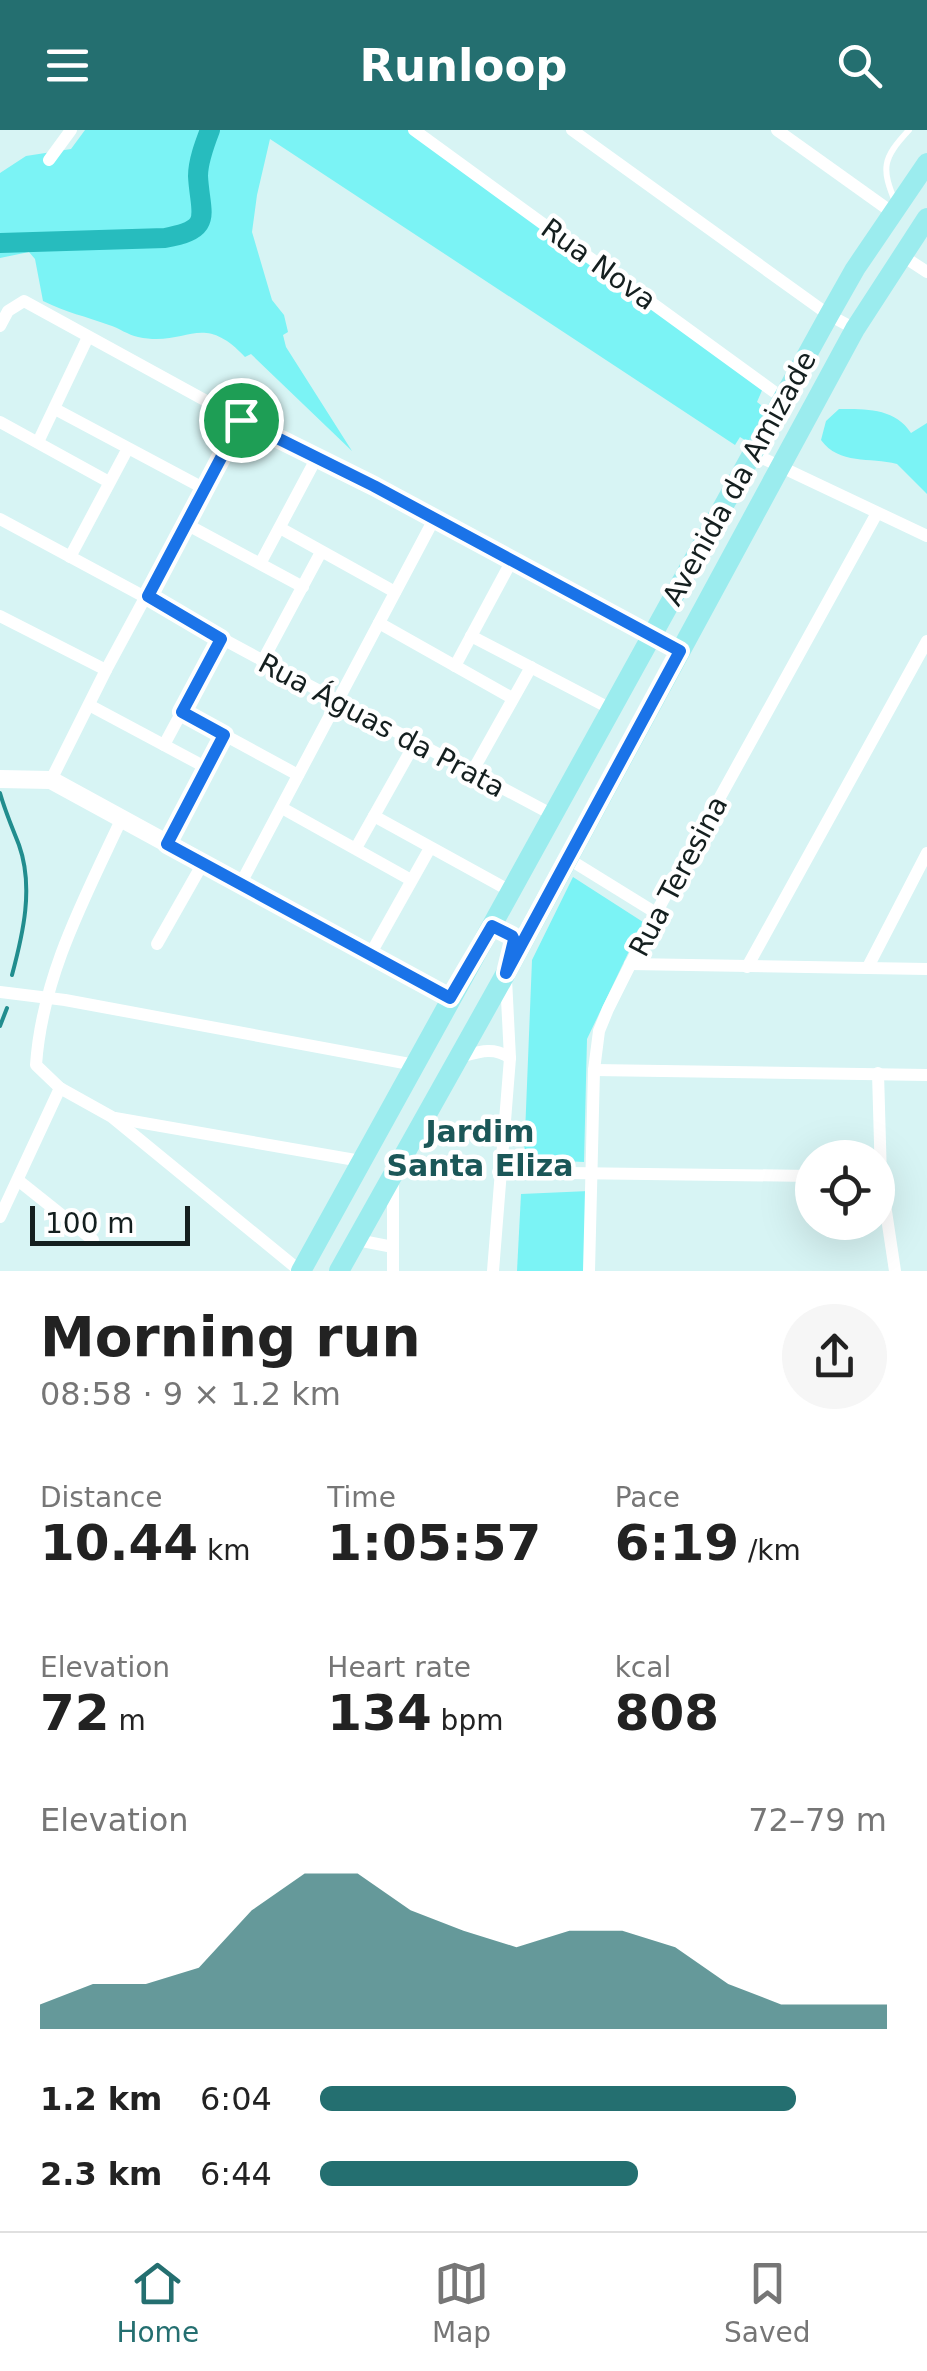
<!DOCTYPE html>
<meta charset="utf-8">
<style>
body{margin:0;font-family:"DejaVu Sans",sans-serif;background:#f6f6f6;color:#222;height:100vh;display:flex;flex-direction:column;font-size:38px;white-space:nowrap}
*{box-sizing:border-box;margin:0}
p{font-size:32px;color:#767676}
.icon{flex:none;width:55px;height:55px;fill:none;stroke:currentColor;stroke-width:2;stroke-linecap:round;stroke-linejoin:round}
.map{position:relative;height:1141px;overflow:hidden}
.drawer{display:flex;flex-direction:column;background:#fff;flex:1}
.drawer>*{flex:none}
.buttons{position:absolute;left:795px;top:1010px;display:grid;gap:20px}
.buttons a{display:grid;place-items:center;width:100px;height:100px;border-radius:50%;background:#fff;box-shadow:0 10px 40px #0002;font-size:50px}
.scale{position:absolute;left:30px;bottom:25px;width:160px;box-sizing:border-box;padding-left:10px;border:5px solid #141f1f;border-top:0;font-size:28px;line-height:35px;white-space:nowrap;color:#141f1f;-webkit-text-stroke:8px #fff;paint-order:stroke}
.pin{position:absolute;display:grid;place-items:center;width:85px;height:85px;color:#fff;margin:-42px;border:5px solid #fff;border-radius:50%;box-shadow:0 2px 10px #0007}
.round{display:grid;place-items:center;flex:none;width:105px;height:105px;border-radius:52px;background:#f6f6f6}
.headline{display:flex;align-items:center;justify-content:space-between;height:170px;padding:0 40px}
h1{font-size:55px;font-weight:700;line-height:75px}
.metrics{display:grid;grid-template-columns:repeat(3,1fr);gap:15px;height:170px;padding:10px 40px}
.metrics div{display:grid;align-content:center}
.metrics b{font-size:50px;font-weight:700}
.metrics small{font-size:28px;font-weight:400}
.metrics p{font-size:28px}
.chart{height:280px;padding:20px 40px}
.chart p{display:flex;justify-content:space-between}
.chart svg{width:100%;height:180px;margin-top:10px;fill:#246f70;opacity:.7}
ul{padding:0 40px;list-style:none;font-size:32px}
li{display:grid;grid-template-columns:160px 120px 1fr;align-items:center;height:75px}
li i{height:25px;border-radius:12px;background:#246f70}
header{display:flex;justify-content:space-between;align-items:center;height:130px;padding:0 40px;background:#246f70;color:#fff;font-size:45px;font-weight:700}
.tab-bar{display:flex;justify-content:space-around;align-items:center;height:140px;border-top:2px solid #e0e0e0;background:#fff;font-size:28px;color:#767676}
.tab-bar a{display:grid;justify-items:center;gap:5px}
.tab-bar .active{color:#246f70}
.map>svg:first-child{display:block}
.green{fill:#7bf3f5}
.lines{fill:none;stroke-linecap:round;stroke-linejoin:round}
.stream{stroke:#218d8e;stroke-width:4}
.river{stroke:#27bcbe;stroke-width:20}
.lane{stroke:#fff;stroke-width:6}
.street{stroke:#fff;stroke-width:12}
.secondary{stroke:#fff;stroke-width:18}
.primary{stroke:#9becee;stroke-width:20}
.route-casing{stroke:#fff;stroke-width:20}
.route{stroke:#1a73e8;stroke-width:12}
.labels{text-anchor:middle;stroke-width:9;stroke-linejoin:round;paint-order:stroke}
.street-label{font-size:28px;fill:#141f1f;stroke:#fff}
.neighbourhood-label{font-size:30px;font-weight:bold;fill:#1b5758;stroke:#fff}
</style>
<header><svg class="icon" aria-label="menu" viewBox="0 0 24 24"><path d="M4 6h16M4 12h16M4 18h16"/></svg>Runloop<svg class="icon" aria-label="search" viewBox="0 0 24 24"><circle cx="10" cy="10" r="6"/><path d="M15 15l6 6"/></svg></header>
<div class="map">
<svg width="927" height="1141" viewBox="0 0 927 1141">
<rect width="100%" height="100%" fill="#d7f4f4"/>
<g class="green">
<path d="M85 0H411L763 258 757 272 774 285 754 316 740 307 735 315 270 9 257 65 252 102 272 170 284 185 288 202 283 205 286 217 352 321 251 224 245 227C201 180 187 218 138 207 128 205 119 198 109 195 85 186 67 183 43 171L35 129 29 122 0 128V43L26 26 71 19Z"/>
<path d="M839 279C866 279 895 278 911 303L927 293V364L897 334C870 327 839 335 821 310L826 291Z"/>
<path d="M573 747 643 792 587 909 584 1032 524 1029 532 830Z"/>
<path d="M589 1061 584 1141H517L521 1064Z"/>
</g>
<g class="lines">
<g class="stream">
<path d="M0 663C5 681 12 697 19 715 34 757 23 804 12 845"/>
<path d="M0 896 7 878"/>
</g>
<path class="river" d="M0 113 165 108C215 99 200 85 198 46 198 31 205 13 210 0"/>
<path class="lane" d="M896 74C881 38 882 29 909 0"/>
<g class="street">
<path d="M414 0 784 269"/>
<path d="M572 0 829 185 855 199"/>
<path d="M777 0 893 83"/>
<path d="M49 30 71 0"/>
<path d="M901 125 927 142"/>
<path d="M0 196 8 181 24 171 241 290 374 357 680 521"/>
<path d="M55 279 205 359"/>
<path d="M0 292 109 352"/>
<path d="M38 312 88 207"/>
<path d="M754 324 927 406"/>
<path d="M0 389C184 489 368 587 553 685"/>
<path d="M186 394 303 457"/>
<path d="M280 398 395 462"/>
<path d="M70 427 127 320"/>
<path d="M261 432 316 329"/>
<path d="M0 486 106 540"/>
<path d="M379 493 512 568"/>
<path d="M471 506 611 579"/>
<path d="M262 532 321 422"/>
<path d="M455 536 511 432"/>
<path d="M89 575 207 638"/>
<path d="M182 582 298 645"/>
<path d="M164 615 221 509"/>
<path d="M472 642 531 537"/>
<path d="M51 650 106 540 241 290"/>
<path d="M282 678 411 750"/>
<path d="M374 686 512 762"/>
<path d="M121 690C84 769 42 847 36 935L60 958 112 987 300 1141"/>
<path d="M167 714 223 605"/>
<path d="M356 718 415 613"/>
<path d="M567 728 656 783"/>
<path d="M241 753 433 391"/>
<path d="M157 814 203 733"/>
<path d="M371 823 430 718"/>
<path d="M630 834 927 839"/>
<path d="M747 837 927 511"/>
<path d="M868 837 927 723"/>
<path d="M0 862 65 870 415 935"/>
<path d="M456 928C476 923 492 915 510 928"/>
<path d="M594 940 927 945"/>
<path d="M878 943 881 1048 895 1141"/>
<path d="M115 988 361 1031"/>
<path d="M498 1042 812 1046"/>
<path d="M393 1049V1141"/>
<path d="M19 1051 93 1110"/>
<path d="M0 1087 60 958"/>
<path d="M357 1110 393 1117"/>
<path d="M493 1141 510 928 506 849"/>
<path d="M589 1141 594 940 599 901 608 879 656 783 877 383"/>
</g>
<path class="secondary" d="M0 649 51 650 450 868"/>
<g class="primary">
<path d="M301 1141 829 185 855 139 927 33"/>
<path d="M339 1141 506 843 855 199 927 88"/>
</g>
</g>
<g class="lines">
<defs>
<path id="route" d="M241 290 374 356 680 521 506 843 514 810 512 806 492 796 450 868 167 714 224 605 182 582 221 509 148 466Z"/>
</defs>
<use href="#route" class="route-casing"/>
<use href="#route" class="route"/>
</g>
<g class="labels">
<g class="street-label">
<text transform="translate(599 134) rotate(36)" y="10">Rua Nova</text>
<text transform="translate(739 348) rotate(-61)" y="10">Avenida da Amizade</text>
<text transform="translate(382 595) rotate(28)" y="10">Rua Águas da Prata</text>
<text transform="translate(678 746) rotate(-62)" y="10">Rua Teresina</text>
</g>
<g class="neighbourhood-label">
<text x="480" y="1012">Jardim<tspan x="480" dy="34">Santa Eliza</tspan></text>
</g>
</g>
</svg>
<div class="buttons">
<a><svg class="icon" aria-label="locate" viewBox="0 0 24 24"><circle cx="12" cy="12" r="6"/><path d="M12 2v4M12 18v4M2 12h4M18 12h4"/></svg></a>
</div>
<div class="scale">100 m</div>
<div class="pin" style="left:241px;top:290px;background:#1e9e55"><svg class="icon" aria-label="arrive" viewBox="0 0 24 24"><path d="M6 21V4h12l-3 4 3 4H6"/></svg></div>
</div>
<section class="drawer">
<div class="headline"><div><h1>Morning run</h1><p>08:58 · 9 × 1.2 km</p></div><a class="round"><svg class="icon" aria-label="share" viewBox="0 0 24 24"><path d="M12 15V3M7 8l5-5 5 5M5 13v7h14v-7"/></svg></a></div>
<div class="metrics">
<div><p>Distance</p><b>10.44<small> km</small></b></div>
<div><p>Time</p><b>1:05:57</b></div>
<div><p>Pace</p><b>6:19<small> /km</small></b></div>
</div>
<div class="metrics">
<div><p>Elevation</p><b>72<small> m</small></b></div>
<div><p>Heart rate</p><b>134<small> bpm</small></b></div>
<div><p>kcal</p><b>808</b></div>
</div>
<div class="chart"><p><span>Elevation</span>72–79 m</p>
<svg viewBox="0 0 160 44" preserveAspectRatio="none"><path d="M0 44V38L10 33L20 33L30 29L40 15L50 6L60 6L70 15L80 20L90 24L100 20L110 20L120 24L130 33L140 38L150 38L160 38V44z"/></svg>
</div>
<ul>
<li><b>1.2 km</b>6:04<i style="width:84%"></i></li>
<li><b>2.3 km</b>6:44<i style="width:56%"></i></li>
</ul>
</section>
<nav class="tab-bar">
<a class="active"><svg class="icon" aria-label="home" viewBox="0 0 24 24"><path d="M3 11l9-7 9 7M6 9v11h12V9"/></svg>Home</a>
<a><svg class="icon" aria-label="map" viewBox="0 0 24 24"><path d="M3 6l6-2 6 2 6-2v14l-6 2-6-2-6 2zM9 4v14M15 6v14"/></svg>Map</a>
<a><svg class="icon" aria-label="saved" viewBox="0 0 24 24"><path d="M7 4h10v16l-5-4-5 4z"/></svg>Saved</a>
</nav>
